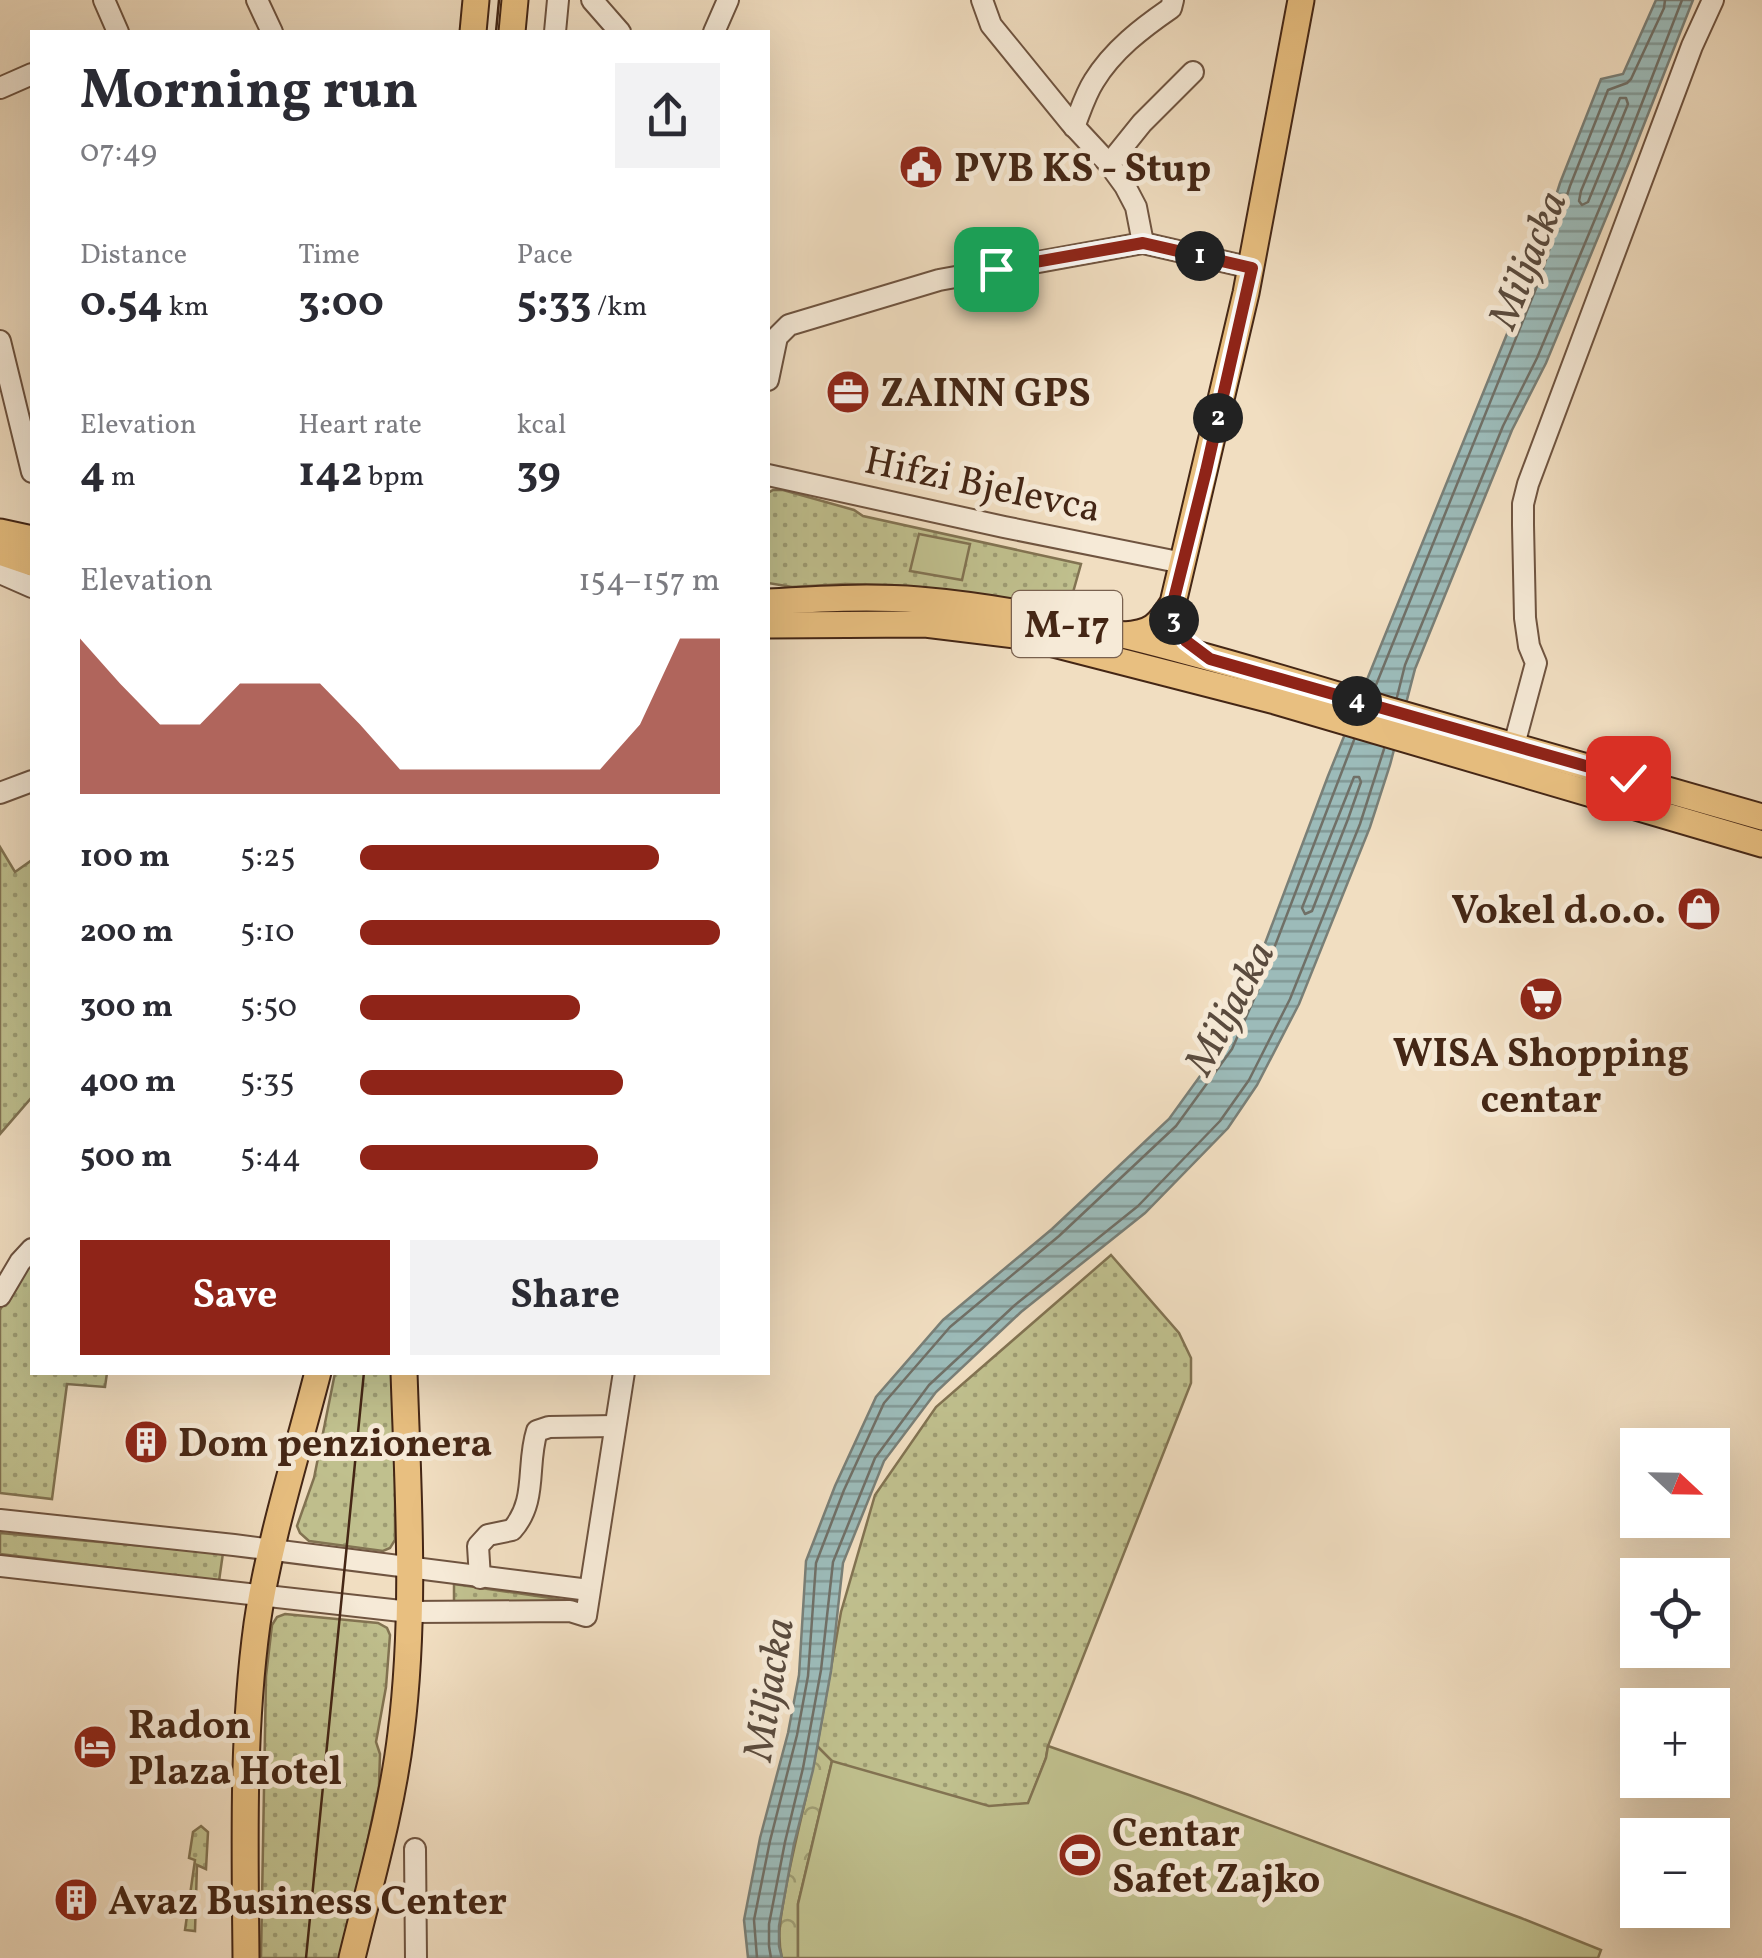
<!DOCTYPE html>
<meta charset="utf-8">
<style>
body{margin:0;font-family:Vollkorn,serif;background:#f2f2f3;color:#2b2b33;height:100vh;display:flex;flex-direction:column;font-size:38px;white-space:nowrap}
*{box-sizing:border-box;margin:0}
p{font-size:32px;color:#7c7c81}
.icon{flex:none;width:55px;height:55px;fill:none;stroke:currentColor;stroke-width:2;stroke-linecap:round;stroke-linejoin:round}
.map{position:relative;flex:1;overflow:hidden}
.details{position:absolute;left:30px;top:30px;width:740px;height:1345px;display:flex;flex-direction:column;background:#fff;border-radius:0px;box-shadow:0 10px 40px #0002}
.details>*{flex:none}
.needle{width:65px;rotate:112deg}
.tools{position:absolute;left:1620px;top:1428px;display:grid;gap:20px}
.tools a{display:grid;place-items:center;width:110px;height:110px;border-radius:0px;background:#fff;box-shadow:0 10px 40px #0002;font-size:50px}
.pin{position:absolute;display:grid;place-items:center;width:85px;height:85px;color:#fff;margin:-42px;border-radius:20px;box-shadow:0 5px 15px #0006}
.km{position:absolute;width:50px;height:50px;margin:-25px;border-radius:50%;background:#222;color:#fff;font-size:28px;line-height:50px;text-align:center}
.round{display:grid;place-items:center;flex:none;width:105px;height:105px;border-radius:0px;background:#f2f2f3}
.summary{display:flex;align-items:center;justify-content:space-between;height:170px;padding:0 50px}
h1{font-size:55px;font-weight:700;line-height:75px}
.metrics{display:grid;grid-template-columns:repeat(3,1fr);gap:15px;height:170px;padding:10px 50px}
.metrics div{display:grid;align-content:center}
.metrics b{font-size:42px;font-weight:700}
.metrics small{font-size:28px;font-weight:400}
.metrics p{font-size:28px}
.chart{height:280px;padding:20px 50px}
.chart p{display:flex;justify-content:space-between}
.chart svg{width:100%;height:180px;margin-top:10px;fill:#8f2418;opacity:.7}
.primary-button{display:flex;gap:20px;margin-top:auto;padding:20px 50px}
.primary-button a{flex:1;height:115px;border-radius:0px;background:#8f2418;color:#fff;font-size:40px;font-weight:700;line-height:115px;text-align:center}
.primary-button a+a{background:#f2f2f3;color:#2b2b33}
ul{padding:0 50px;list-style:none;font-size:32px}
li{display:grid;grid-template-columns:160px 120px 1fr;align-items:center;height:75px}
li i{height:25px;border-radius:12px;background:#8f2418}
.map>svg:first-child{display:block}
.grass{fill:url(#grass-dots);stroke:#827352;stroke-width:2.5}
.forest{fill:url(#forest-crowns);stroke:#827352;stroke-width:2.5}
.park{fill:#c0c08e;stroke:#827352;stroke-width:2.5}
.water{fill:url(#water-rules);stroke:#797f77;stroke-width:2.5}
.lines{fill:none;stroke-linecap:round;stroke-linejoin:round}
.shore{stroke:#707067;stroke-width:2.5}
.minor-casing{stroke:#6f5440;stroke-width:24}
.major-casing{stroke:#442615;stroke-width:29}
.minor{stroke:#f6ead7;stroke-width:20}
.major{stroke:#e8bf80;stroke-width:25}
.tram{stroke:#442615;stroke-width:2.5}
.route-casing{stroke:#fff;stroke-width:20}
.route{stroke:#8f2418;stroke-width:12}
.labels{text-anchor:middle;stroke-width:10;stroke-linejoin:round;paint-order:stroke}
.shield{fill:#f6ead7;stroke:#79614f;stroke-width:2.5}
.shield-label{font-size:38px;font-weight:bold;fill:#442615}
.poi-label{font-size:40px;font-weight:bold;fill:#442615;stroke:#f6ead7;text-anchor:start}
.street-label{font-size:40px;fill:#442615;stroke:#f6ead7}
.water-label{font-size:42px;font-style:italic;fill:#5a4b3e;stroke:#f6ead7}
</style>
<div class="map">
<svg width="1762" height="1958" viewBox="0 0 1762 1958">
<defs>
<pattern id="grass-dots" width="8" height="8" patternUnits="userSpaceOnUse" patternTransform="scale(2.5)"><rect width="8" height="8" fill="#c0c08e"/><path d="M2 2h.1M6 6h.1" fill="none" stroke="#9e9c73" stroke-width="1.8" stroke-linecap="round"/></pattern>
<pattern id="forest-crowns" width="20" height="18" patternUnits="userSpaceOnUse" patternTransform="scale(2.5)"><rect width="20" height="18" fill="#c0c08e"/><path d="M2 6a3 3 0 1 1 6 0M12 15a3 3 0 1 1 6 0" fill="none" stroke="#9e9c73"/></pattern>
<pattern id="water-rules" width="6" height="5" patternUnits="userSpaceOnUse" patternTransform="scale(2.5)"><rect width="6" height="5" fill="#9cbbb9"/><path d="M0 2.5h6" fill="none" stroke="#819895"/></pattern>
</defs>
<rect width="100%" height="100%" fill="#f1dec1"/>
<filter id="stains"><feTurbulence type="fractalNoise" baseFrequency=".002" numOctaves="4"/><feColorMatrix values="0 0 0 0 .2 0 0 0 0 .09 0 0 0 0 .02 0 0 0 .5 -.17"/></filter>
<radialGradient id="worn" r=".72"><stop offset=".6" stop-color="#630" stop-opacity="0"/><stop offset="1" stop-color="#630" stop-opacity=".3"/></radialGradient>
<g class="grass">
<path d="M773 490H783L854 510 863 516 1081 564 1068 610 957 592 892 585 845 584 792 587 768 583V493Z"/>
<path d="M0 847 15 872 32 860V1097L0 1134Z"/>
<path d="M1111 1255 1179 1333 1191 1358V1383L1048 1746 1046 1758 1031 1797 1035 1799 798 1958 832 1762 817 1746 841 1612 875 1495 936 1407Z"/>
<path d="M32 1264V1372L107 1373 105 1387 67 1384 52 1499 0 1493V1310L17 1280Z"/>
<path d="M335 1373H395V1540L390 1548 383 1551 309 1541 300 1533 297 1526 314 1478Z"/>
<path d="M0 1533 223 1553 219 1581 0 1554Z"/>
<path d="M454 1584 564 1600 563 1604 454 1601Z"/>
<path d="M285 1614 378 1623 387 1628 390 1635 386 1687 376 1742 380 1754 379 1786 343 1958H261L266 1676 272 1625 277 1617Z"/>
<path d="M201 1826 208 1832 206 1869 197 1865 195 1931 185 1930 195 1860 189 1858 193 1832Z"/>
</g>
<path class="forest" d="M817 1746 832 1761 798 1904V1958H782C776 1934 782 1911 786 1887 795 1840 808 1793 817 1746Z"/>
<g class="park">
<path d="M919 534 970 544 962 580 910 571Z"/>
<path d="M1048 1746 1189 1795 1521 1918 1601 1950 1598 1958H798V1904L832 1761 989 1806 1028 1803 1046 1758Z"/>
</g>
<path class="water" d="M1656 0H1693L1630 160 1546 363 1512 430 1415 669 1390 765 1370 827 1299 1004 1257 1085 1228 1128 1145 1213 1021 1312 936 1392 884 1461 843 1563 831 1671 813 1770 794 1844 779 1926V1946L782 1958H748L744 1920 760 1838 788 1733 799 1675 806 1561 835 1486 876 1397 943 1320 1052 1229 1169 1119 1224 1043 1249 986 1328 776 1530 277 1560 183 1601 79 1623 74Z"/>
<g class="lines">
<g class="shore">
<path d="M1620 98H1626L1628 104 1588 202 1582 205 1579 201 1581 191Z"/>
<path d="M1374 690 1539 281 1570 186 1608 90 1627 83 1631 79 1664 8 1665 0"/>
<path d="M1397 697 1405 665 1503 426 1537 358 1621 157 1682 0"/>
<path d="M1354 777H1359L1361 782 1348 819 1312 911 1305 914 1302 908Z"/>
<path d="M757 1958 754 1920 770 1841 797 1735 808 1676 816 1563 844 1490 884 1403 950 1327 1059 1236 1176 1126 1232 1049 1258 990 1354 740"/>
<path d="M771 1958 769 1946V1924L785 1842 803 1768 821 1670 833 1562 875 1458 929 1385 1015 1305 1138 1206 1220 1121 1249 1080 1290 999 1360 824 1384 749"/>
</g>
<defs>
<g id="minor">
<path d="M104 0 118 32"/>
<path d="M257 0 272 32"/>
<path d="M592 0 620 32"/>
<path d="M982 0 991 25 1070 122 1109 164 1125 186 1136 207 1143 243"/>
<path d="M555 32 558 0"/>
<path d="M714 32 728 0"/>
<path d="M0 88 32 74"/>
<path d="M1074 127C1080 112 1085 95 1094 81 1113 50 1142 28 1171 8L1173 0"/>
<path d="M1109 164 1142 123 1193 72"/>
<path d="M0 341 32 472"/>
<path d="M768 380 777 337 789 325 939 280 1143 243 1252 268"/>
<path d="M768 475 1004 527 1183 563"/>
<path d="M0 573 32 587"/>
<path d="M1514 745 1536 663 1529 646 1525 618 1523 525V504L1528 484 1692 46 1713 0"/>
<path d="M0 793 32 781"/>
<path d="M0 1296 20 1262 32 1249"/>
<path d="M0 1520 234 1545 589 1590"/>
<path d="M0 1566 410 1612 570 1611 586 1616 624 1372"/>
<path d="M480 1578 478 1546 488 1535 512 1530C538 1501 526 1465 537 1431L549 1427 615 1426"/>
<path d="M415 1849 416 1958"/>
</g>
<g id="major">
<path d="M473 32 476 0"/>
<path d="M512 32 515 0"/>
<path d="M0 532 32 539"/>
<path d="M0 552 32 563"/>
<path d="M768 602C818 599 869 596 919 600 1076 613 1239 666 1391 711 1514 747 1638 781 1762 817"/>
<path d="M768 625 925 624 1022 636 1275 701 1762 844"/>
<path d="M1124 635C1152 633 1158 626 1173 603L1246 293 1301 0"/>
<path d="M246 1958C245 1847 242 1734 257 1624 269 1541 297 1454 318 1372"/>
<path d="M352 1958C370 1884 392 1809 401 1733 416 1613 408 1493 404 1372"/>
</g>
</defs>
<use href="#minor" class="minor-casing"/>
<use href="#major" class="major-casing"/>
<use href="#minor" class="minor"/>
<use href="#major" class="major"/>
<g class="tram">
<path d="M496 32 499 0"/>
<path d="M306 1958 364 1372"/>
</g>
</g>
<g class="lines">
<defs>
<path id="route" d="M996 269 1143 243 1252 268 1206 471 1173 603 1175 626 1186 641 1210 659 1628 778"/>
</defs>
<use href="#route" class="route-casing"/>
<use href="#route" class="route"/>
</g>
<defs>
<symbol id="civic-disc" viewBox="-11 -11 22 22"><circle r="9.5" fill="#8f2418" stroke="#f6ead7"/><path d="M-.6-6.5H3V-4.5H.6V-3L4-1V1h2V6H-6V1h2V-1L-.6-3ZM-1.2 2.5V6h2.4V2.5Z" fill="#fff"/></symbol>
<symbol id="office-disc" viewBox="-11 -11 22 22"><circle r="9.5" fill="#8f2418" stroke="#f6ead7"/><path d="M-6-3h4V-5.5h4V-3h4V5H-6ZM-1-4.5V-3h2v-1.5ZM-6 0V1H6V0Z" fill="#fff"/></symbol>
<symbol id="shop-disc" viewBox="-11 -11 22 22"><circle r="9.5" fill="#8f2418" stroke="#f6ead7"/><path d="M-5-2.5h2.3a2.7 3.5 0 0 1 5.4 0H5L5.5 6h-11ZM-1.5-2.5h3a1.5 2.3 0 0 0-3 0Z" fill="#fff"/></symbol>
<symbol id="supermarket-disc" viewBox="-11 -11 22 22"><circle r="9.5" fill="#8f2418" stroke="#f6ead7"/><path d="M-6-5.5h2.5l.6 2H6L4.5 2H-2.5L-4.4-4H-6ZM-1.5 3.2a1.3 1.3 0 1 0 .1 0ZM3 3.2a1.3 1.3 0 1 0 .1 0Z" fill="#fff"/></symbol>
<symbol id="building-disc" viewBox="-11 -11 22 22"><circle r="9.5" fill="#8f2418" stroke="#f6ead7"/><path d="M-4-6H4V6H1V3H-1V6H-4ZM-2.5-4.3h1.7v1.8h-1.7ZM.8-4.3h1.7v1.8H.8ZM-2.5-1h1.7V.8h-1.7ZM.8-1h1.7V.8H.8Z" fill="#fff"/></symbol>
<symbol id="hotel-disc" viewBox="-11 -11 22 22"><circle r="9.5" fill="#8f2418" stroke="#f6ead7"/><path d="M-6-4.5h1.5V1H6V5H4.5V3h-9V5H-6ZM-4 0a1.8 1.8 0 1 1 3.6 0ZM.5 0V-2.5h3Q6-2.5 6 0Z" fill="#fff"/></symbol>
<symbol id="stadium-disc" viewBox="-11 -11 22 22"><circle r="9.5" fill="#8f2418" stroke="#f6ead7"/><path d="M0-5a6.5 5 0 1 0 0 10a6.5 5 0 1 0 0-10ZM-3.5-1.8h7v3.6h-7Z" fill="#fff"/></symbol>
</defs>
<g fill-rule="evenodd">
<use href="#civic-disc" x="896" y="142" width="50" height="50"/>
<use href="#office-disc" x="823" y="367" width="50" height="50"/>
<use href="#shop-disc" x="1674" y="884" width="50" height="50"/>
<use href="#supermarket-disc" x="1516" y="974" width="50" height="50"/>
<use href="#building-disc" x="121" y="1417" width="50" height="50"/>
<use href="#hotel-disc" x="70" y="1722" width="50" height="50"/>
<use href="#stadium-disc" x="1055" y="1830" width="50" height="50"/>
<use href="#building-disc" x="51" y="1875" width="50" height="50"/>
</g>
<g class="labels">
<rect class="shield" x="1012" y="591" width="110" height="66" rx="8"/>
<g class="shield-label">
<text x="1067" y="637">M-17</text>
</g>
<g class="poi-label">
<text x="954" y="181">PVB KS - Stup</text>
<text x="880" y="406">ZAINN GPS</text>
<text x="1666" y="923" text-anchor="end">Vokel d.o.o.</text>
<text x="1541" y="1066" text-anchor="middle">WISA Shopping<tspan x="1541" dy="46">centar</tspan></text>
<text x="178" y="1456">Dom penzionera</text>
<text x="128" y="1738">Radon<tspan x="128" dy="46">Plaza Hotel</tspan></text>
<text x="1112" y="1846">Centar<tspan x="1112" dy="46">Safet Zajko</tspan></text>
<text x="108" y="1914">Avaz Business Center</text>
</g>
<g class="street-label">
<text transform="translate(983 483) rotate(12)" y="14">Hifzi Bjelevca</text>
</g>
<g class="water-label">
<text transform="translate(1526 259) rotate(-68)" y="15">Miljacka</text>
<text transform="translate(1228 1007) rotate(-62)" y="15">Miljacka</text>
<text transform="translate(767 1689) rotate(-81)" y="15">Miljacka</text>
</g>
</g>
<rect width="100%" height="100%" filter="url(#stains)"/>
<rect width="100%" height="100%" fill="url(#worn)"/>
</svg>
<div class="tools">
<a><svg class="needle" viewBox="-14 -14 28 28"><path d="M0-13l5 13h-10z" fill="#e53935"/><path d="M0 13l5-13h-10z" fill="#7c7c81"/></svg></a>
<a><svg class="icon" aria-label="locate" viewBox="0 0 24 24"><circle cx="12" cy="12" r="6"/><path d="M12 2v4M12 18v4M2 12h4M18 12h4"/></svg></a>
<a>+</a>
<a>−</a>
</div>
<div class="pin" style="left:996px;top:269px;background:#1e9e55"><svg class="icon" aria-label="arrive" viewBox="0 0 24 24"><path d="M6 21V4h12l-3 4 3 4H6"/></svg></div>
<div class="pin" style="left:1628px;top:778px;background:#d93025"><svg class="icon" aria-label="check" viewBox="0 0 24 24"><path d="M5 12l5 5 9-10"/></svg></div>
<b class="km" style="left:1200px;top:256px">1</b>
<b class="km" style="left:1218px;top:418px">2</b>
<b class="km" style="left:1174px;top:620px">3</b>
<b class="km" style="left:1357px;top:701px">4</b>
<section class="details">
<div class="summary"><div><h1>Morning run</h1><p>07:49</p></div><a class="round"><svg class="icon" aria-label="share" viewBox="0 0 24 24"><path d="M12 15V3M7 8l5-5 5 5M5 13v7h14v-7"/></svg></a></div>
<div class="metrics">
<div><p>Distance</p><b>0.54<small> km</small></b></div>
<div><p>Time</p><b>3:00</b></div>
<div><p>Pace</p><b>5:33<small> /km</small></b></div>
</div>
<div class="metrics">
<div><p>Elevation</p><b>4<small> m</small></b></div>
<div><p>Heart rate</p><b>142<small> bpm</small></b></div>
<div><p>kcal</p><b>39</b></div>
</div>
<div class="chart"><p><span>Elevation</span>154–157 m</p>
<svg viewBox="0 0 160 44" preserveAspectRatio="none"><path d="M0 44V6L10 17L20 27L30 27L40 17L50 17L60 17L70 27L80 38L90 38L100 38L110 38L120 38L130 38L140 27L150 6L160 6V44z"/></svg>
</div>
<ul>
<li><b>100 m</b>5:25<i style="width:83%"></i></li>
<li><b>200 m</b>5:10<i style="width:100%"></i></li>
<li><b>300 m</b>5:50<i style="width:61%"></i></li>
<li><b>400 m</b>5:35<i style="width:73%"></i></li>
<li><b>500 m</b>5:44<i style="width:66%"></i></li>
</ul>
<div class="primary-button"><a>Save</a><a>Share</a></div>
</section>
</div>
